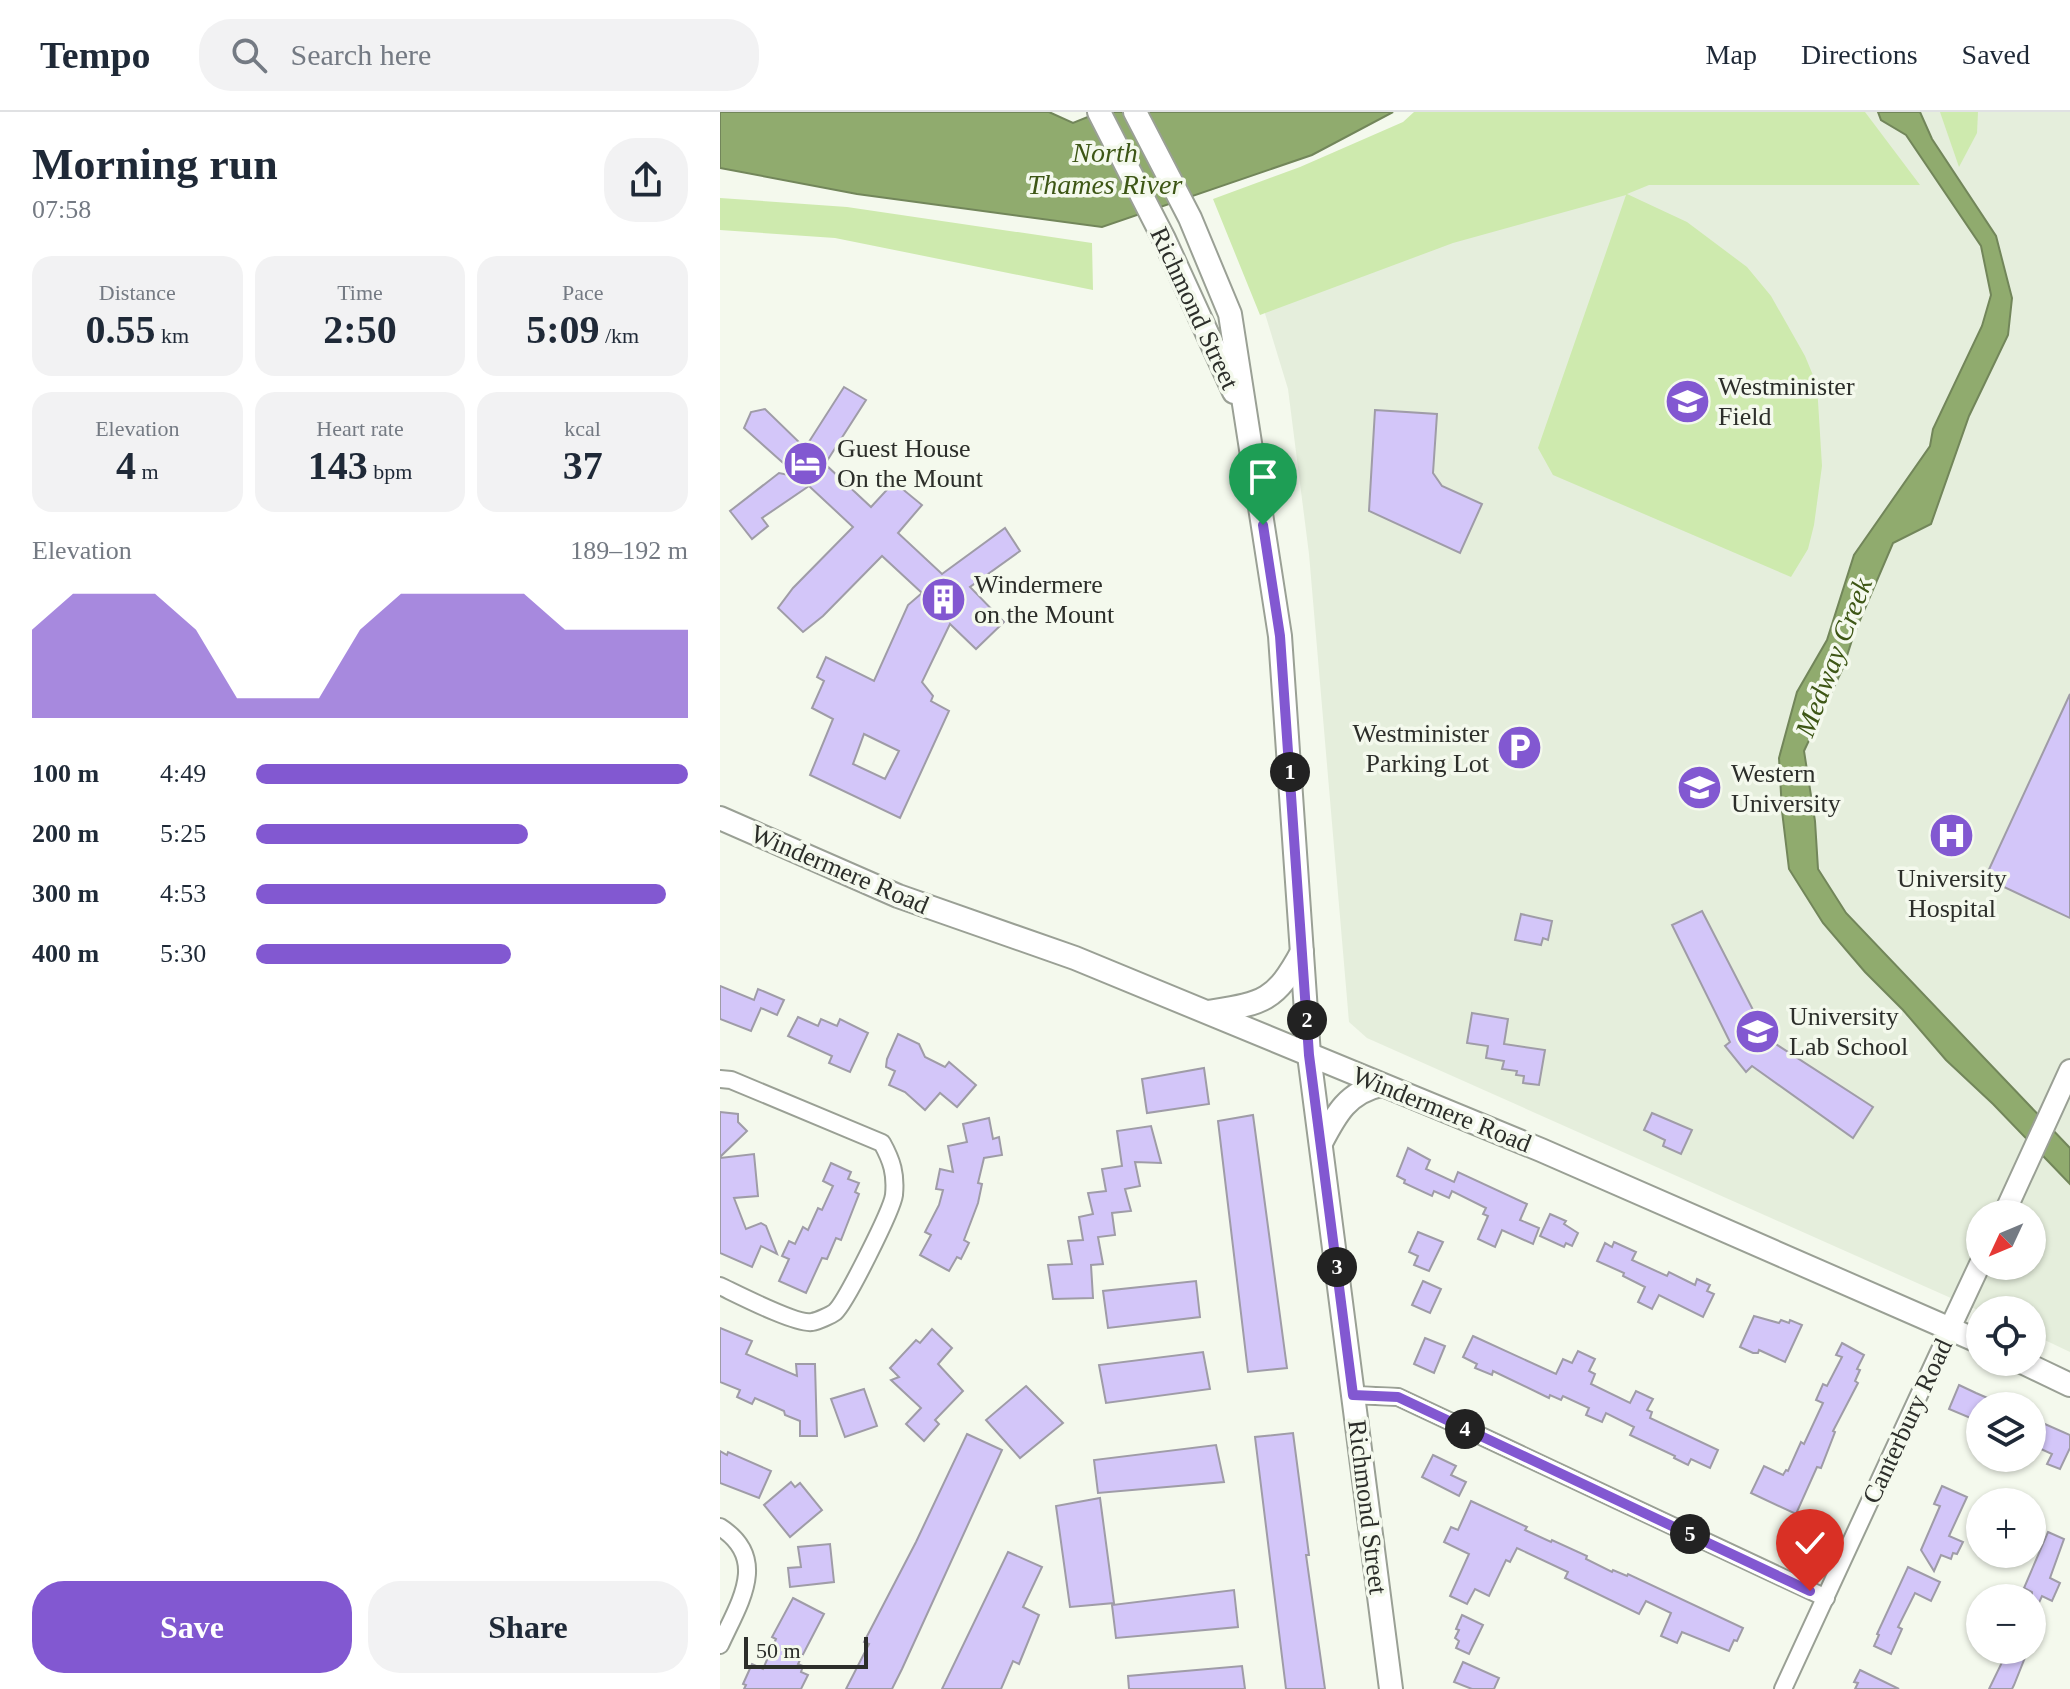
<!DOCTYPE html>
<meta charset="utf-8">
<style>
body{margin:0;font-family:Georgia,serif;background:#f2f2f3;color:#1f2937;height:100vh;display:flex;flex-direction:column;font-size:30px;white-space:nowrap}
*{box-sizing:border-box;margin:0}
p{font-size:26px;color:#747a83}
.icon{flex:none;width:44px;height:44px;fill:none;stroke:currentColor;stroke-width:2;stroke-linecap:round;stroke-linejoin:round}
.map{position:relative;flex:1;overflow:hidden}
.drawer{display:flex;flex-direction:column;background:#fff;width:720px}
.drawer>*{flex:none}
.needle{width:52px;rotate:226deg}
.buttons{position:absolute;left:1246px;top:1088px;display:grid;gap:16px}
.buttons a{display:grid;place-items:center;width:80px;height:80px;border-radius:50%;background:#fff;box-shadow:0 2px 6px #0004;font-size:40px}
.scale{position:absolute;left:24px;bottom:20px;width:124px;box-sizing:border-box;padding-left:8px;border:4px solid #2c2e2a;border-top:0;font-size:22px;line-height:28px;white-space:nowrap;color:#2c2e2a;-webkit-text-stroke:6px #f4f9ed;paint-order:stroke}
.pin{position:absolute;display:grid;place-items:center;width:68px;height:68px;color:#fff;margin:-82px -34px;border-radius:50% 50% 50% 0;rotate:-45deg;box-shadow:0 0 8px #0007}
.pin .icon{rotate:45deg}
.km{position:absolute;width:40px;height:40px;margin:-20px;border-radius:50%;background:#222;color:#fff;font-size:22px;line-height:40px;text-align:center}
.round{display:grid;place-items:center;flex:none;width:84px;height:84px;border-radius:32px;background:#f2f2f3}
.head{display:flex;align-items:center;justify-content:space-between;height:136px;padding:0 32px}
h1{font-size:44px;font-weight:700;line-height:60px}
.figures{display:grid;grid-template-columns:repeat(3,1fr);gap:12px;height:136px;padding:8px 32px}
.figures div{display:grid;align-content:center;border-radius:20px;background:#f2f2f3;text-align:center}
.figures b{font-size:40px;font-weight:700}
.figures small{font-size:22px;font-weight:400}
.figures p{font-size:22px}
.chart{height:224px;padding:16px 32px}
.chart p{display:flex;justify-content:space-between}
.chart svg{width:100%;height:144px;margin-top:8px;fill:#8258d1;opacity:.7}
.cta{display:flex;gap:16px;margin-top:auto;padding:16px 32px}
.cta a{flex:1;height:92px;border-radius:32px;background:#8258d1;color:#fff;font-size:32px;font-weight:700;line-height:92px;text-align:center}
.cta a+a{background:#f2f2f3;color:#1f2937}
ul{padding:0 32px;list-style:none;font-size:26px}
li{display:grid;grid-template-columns:128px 96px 1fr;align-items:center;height:60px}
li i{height:20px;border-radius:10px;background:#8258d1}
header{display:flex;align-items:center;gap:48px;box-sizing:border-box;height:112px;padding:0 40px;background:#fff;border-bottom:2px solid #e0e1e3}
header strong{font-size:38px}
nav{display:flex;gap:44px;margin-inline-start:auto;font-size:28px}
.search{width:560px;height:72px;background:#f2f2f3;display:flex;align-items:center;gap:20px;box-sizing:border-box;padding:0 28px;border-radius:32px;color:#747a83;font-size:30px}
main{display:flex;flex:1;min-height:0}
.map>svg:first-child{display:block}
.built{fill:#e5eedc;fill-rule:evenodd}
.green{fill:#ceeaae}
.water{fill:#90ab6e;stroke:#72865a;stroke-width:2}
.building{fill:#d3c6f9;stroke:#9f9ca7;stroke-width:2;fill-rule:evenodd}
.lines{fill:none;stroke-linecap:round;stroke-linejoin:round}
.minor-casing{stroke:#9aa095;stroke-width:20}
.tertiary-casing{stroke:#9aa095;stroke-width:24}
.secondary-casing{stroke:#9aa095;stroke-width:26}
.minor{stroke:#fff;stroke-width:16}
.tertiary{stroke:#fff;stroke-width:20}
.secondary{stroke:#fff;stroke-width:22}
.route-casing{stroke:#fff;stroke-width:16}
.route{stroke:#8258d1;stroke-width:10}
.labels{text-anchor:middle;stroke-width:7;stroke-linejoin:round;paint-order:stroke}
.street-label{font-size:26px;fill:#2c2e2a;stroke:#f4f9ed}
.poi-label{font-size:26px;fill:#2c2e2a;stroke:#f4f9ed;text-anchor:start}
.water-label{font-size:28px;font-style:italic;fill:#3d5615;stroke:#f4f9ed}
</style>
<header>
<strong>Tempo</strong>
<div class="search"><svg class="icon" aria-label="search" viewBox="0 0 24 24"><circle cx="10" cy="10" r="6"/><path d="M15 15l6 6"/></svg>Search here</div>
<nav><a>Map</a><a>Directions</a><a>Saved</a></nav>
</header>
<main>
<section class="drawer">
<div class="head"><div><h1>Morning run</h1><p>07:58</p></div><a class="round"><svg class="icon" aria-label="share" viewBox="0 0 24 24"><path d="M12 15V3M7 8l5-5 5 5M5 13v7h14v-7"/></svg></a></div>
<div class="figures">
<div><p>Distance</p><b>0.55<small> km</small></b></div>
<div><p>Time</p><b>2:50</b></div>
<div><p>Pace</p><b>5:09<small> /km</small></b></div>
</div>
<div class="figures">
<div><p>Elevation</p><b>4<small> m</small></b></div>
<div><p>Heart rate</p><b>143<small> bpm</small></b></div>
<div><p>kcal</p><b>37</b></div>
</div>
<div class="chart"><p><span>Elevation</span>189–192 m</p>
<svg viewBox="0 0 160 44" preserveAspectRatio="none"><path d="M0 44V17L10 6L20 6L30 6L40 17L50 38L60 38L70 38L80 17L90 6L100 6L110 6L120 6L130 17L140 17L150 17L160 17V44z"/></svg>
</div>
<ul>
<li><b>100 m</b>4:49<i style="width:100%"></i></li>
<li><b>200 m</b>5:25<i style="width:63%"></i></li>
<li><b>300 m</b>4:53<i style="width:95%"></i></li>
<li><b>400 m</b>5:30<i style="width:59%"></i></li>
</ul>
<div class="cta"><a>Save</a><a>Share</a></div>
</section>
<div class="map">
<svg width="1350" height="1577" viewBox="0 0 1350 1577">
<rect width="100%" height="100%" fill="#f4f9ed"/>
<path class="built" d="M715 0H1350V1240L1312 1222V1198L1260 1199 647 926 629 910 589 442 568 277 511 90ZM1260 1102H1312V1154H1260Z"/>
<g class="green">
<path d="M694 0H1145L1200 73H929L907 82 967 110 1027 155 1051 184 1085 244 1097 273 1102 354 1094 413 1088 437 1071 465 833 363 818 336 906 83 733 131 540 203 493 87 580 55 683 10Z"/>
<path d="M1220 0H1258L1257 21 1239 55Z"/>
<path d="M0 86 127 95 372 131 373 178 115 126 0 118Z"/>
</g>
<g class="water">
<path d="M0 0H329L353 11 380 0H673L592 43 382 115 137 82 0 56Z"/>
<path d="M1158 0H1200L1212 27 1276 124 1292 186 1288 223 1249 304 1211 412 1173 431 1134 522 1123 556 1084 639 1095 709 1098 757 1126 801 1350 1036V1072L1273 992 1226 948 1183 898 1145 860 1103 811 1069 757 1062 699 1059 646 1077 580 1107 528 1134 443 1210 334 1213 317 1262 214 1271 183 1261 134 1186 23 1161 8Z"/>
</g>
<g class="building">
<path d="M124 275 146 288 105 352 151 395 174 370 202 393 178 421 222 462 285 416 300 439 250 475 284 510 256 537 230 512 202 570 213 584 211 589 229 599 180 706 90 663 113 607 92 596 104 569 97 565 106 545 154 569 188 493 202 481 162 444 103 504 83 520 58 496 73 476 133 415 89 374 42 406 48 414 32 427 10 399 59 361 79 365 24 316 31 300 45 297 85 336ZM144 622 179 639 165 667 133 652Z"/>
<path d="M655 298 717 302 713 361 722 374 762 392 740 441 649 399Z"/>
<path d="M1350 582V806L1265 766Z"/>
<path d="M982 799 1048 927 1153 995 1133 1026 1032 954 1026 960 1005 934 1010 930 952 813Z"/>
<path d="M801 802 832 809 828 828 823 826 821 833 795 828Z"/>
<path d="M0 874 34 888 38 877 64 888 57 903 41 896 31 919 0 907Z"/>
<path d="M752 901 788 907 784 932 825 938 819 973 803 971 804 964 796 963 797 959 782 957 784 949 766 946 768 934 747 931Z"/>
<path d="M78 905 98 914 101 907 117 914 120 907 148 921 130 960 109 951 112 944 68 924Z"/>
<path d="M178 922 199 932 205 945 225 955 229 950 256 973 237 995 220 981 205 998 185 980 169 973 175 959 166 955 167 947Z"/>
<path d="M484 956 489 992 427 1001 422 967Z"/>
<path d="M0 1000 18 1002V1010L27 1019 0 1045Z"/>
<path d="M932 1001 972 1018 961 1042 943 1034 945 1028 924 1018Z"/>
<path d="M533 1003 567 1256 528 1260 498 1009Z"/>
<path d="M269 1006 273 1027 279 1025 282 1043 264 1046 258 1071 262 1072 258 1091 244 1128 249 1131 241 1147 237 1145 229 1159 200 1143 211 1123 205 1120 219 1093 223 1078 216 1077 220 1057 233 1060 228 1034 247 1030 243 1012Z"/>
<path d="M431 1014 441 1051 415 1050 420 1074 405 1077 411 1099 392 1101 395 1123 378 1125 383 1152 371 1153 373 1186 333 1187 328 1153 352 1152 348 1129 363 1128 359 1105 373 1102 368 1081 386 1079 382 1057 402 1054 397 1019Z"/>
<path d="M688 1036 710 1048 706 1057 734 1070 738 1060 807 1092 800 1108 819 1116 813 1132 782 1118 775 1135 758 1127 768 1104 763 1102 766 1096 732 1079 729 1086 714 1079 712 1084 684 1071 685 1068 677 1064Z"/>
<path d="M34 1042 38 1084 14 1086 26 1117 41 1111 46 1114 57 1142 41 1134 32 1155 0 1141V1046Z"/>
<path d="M111 1051 131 1060 128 1067 139 1071 135 1080 139 1082 121 1128 116 1126 107 1147 102 1146 86 1181 59 1169 69 1147 62 1144 69 1129 75 1132 83 1115 88 1118 98 1096 102 1098 113 1074 103 1069Z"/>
<path d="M830 1102 846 1109 844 1112 858 1121 852 1134 846 1131 844 1135 820 1124Z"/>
<path d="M698 1120 723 1130 709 1159 694 1153 698 1144 689 1140Z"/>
<path d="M894 1130 916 1140 912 1148 947 1164 949 1160 975 1173 977 1167 990 1173 987 1179 994 1182 983 1205 939 1183 932 1197 918 1190 925 1175 903 1164 904 1161 877 1149 885 1131 892 1135Z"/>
<path d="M476 1169 480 1205 388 1216 383 1179Z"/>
<path d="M703 1169 721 1177 710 1201 692 1193Z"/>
<path d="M1034 1204 1059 1211 1061 1208 1069 1211 1070 1208 1082 1213 1065 1250 1039 1238 1038 1241H1033L1020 1235Z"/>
<path d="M0 1216 32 1229 26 1242 77 1264 76 1252H95L97 1324H80V1309L65 1303 64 1299 35 1286 32 1292 17 1285 20 1278 0 1270Z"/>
<path d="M212 1217 232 1236 218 1252 243 1279 215 1308 219 1312 204 1329 186 1312 201 1296 171 1268 179 1265 170 1256 196 1228 200 1231Z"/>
<path d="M753 1224 836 1262 843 1247 852 1251 858 1239 875 1247 869 1259 875 1262 871 1272 910 1291 916 1279 933 1287 927 1298 932 1300 930 1306 998 1338 990 1356 971 1347 968 1353 954 1346 955 1344 910 1323 914 1315 886 1301 882 1310 866 1303 869 1296 843 1284 841 1288 830 1283 829 1286 773 1259 772 1263 755 1256 757 1252 743 1245Z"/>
<path d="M705 1226 725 1234 714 1261 694 1252Z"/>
<path d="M1122 1231 1144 1243 1137 1257 1140 1258 1135 1269 1138 1271 1113 1319 1115 1320 1101 1356 1097 1355 1076 1402 1031 1381 1044 1354 1063 1363 1066 1358 1068 1359 1081 1330 1084 1332 1103 1291 1096 1288 1103 1272 1107 1274 1122 1245 1116 1243Z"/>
<path d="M483 1240 490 1277 386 1291 379 1253Z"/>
<path d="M1239 1273 1256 1281 1286 1294H1260V1310L1229 1297Z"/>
<path d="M306 1274 343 1311 300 1346 266 1308Z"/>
<path d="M144 1277 157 1314 125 1325 111 1287Z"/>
<path d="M1318 1309 1350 1323V1336L1340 1357 1327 1352 1332 1342 1312 1333V1322Z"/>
<path d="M573 1321 589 1443H586L605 1577H566L535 1325Z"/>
<path d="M247 1322 282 1338 182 1557 172 1577H126L149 1532 144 1530 196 1430Z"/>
<path d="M496 1333 504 1370 378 1381 374 1348Z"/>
<path d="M0 1339 7 1343 8 1340 51 1359 39 1386 0 1371Z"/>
<path d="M713 1343 736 1354 731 1363 746 1370 739 1384 702 1365Z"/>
<path d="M71 1370 75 1375 80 1371 102 1398 70 1425 44 1393Z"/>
<path d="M1222 1374 1247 1385 1229 1424 1243 1430 1237 1442 1233 1441 1231 1447 1221 1443 1214 1459 1201 1438 1220 1394 1214 1392Z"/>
<path d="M380 1386 394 1491 350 1495 336 1394Z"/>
<path d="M751 1389 807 1415 805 1418 831 1430 832 1428 867 1444 866 1447 892 1460 893 1458 907 1464 908 1462 1023 1516 1017 1529 1014 1528 1009 1539 962 1520 957 1531 941 1524 951 1501 926 1489 919 1502 845 1466 848 1460 797 1436 790 1450 786 1448 769 1484 755 1477 747 1492 730 1484 749 1442 724 1430 731 1415 738 1418Z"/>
<path d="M1328 1420 1344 1427 1330 1466 1340 1471 1332 1489 1322 1484 1312 1506V1480L1304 1476Z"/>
<path d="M110 1432 114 1470 70 1475 68 1456 81 1455 78 1435Z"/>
<path d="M288 1440 322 1455 303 1495 319 1503 299 1552 293 1549 281 1577H222Z"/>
<path d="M1188 1455 1220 1470 1211 1489 1195 1481 1178 1515 1182 1517 1171 1542 1154 1534 1159 1523 1157 1522Z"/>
<path d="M514 1478 518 1515 396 1526 392 1493Z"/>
<path d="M73 1486 104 1502 78 1552 83 1554 81 1560 88 1563 81 1577H24L26 1573 23 1572 32 1552 43 1557 56 1527 52 1525Z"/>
<path d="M742 1503 763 1513 749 1542 736 1536 739 1529 735 1526 739 1518 736 1517Z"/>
<path d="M1288 1538H1308L1294 1573 1292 1577H1269Z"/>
<path d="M743 1550 779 1566 774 1577H752L734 1570Z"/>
<path d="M522 1554 525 1577H409L408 1564Z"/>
<path d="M1140 1558 1179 1577H1135L1138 1571 1134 1570Z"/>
</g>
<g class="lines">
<defs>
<g id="minor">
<path d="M0 967 11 968 162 1031C172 1049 176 1062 174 1083 172 1098 126 1190 115 1200 111 1203 98 1209 92 1210 77 1213 17 1182 0 1174"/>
<path d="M633 1283 678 1285 1106 1486"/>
<path d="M0 1415C50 1447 19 1491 0 1533"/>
<path d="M1063 1577 1230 1216"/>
</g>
<g id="tertiary">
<path d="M1284 1102 1350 958"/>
<path d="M1230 1216 1260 1152"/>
</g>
<g id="secondary">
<path d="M379 0 444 127 514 280"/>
<path d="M415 0 470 106 510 202 560 524 589 943 671 1577"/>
<path d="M0 706 178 784 355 846 821 1038 1260 1230"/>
<path d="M489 900C543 891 555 890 582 840"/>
<path d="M601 1031C616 1002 628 980 661 973"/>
<path d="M1302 1250 1350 1273"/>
</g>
</defs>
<use href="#minor" class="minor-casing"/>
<use href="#tertiary" class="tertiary-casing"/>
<use href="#secondary" class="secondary-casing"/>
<use href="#minor" class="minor"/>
<use href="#tertiary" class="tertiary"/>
<use href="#secondary" class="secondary"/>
</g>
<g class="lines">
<defs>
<path id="route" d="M543 413 560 524 589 943 633 1283 678 1285 1090 1479"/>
</defs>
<use href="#route" class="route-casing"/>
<use href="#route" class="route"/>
</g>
<defs>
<symbol id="university-disc" viewBox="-11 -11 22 22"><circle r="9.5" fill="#8258d1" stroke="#f4f9ed"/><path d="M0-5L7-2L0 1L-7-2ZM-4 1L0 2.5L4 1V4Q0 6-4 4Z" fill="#fff"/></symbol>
<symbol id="hotel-disc" viewBox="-11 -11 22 22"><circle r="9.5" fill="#8258d1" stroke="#f4f9ed"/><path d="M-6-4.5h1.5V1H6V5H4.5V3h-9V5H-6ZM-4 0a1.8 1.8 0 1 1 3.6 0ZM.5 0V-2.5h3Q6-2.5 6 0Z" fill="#fff"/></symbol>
<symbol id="building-disc" viewBox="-11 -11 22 22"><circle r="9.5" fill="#8258d1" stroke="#f4f9ed"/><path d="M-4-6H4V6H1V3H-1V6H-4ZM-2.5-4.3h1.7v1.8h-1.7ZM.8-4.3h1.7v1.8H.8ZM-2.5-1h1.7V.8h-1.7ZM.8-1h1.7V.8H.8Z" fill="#fff"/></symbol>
<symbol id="parking-disc" viewBox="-11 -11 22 22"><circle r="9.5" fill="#8258d1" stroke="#f4f9ed"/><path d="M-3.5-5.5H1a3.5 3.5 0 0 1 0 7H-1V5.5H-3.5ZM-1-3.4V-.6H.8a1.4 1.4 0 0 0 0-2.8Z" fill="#fff"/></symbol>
<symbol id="hospital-disc" viewBox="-11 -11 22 22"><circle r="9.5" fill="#8258d1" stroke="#f4f9ed"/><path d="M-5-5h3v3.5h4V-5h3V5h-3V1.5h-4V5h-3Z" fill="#fff"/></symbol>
<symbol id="school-disc" viewBox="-11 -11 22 22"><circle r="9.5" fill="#8258d1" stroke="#f4f9ed"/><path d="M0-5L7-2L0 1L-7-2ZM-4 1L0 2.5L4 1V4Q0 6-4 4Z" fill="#fff"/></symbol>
</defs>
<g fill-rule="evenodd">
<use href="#university-disc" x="942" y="264" width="51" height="51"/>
<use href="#hotel-disc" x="60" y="326" width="51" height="51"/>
<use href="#building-disc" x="198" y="462" width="51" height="51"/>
<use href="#parking-disc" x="774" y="610" width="51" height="51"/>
<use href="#university-disc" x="954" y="650" width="51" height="51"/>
<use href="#hospital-disc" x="1206" y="698" width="51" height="51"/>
<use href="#school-disc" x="1012" y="894" width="51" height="51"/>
</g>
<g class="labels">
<g class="street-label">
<text transform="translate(475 196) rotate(65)" y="9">Richmond Street</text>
<text transform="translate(120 757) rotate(23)" y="9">Windermere Road</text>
<text transform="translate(722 997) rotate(22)" y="9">Windermere Road</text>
<text transform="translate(1187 1309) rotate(-65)" y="9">Canterbury Road</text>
<text transform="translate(648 1395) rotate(83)" y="9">Richmond Street</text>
</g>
<g class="poi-label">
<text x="998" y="283">Westminister<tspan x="998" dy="30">Field</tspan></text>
<text x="117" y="345">Guest House<tspan x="117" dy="30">On the Mount</tspan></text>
<text x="254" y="481">Windermere<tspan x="254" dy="30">on the Mount</tspan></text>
<text x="769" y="630" text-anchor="end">Westminister<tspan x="769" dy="30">Parking Lot</tspan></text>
<text x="1011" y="670">Western<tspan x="1011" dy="30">University</tspan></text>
<text x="1232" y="775" text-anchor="middle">University<tspan x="1232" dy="30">Hospital</tspan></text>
<text x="1069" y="913">University<tspan x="1069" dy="30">Lab School</tspan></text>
</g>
<g class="water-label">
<text x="385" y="50">North<tspan x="385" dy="32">Thames River</tspan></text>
<text transform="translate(1113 545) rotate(-69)" y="10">Medway Creek</text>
</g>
</g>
</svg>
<div class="buttons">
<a><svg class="needle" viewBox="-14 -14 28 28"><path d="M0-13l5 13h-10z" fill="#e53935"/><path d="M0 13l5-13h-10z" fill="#747a83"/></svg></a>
<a><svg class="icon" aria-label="locate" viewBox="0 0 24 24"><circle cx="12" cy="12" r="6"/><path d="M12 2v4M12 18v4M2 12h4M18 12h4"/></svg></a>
<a><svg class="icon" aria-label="layers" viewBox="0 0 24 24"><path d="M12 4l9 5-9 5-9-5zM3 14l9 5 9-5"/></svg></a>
<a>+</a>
<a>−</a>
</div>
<div class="scale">50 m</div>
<div class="pin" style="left:543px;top:413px;background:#1e9e55"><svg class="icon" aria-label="arrive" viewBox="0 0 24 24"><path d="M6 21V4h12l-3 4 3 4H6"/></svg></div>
<div class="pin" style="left:1090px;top:1479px;background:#d93025"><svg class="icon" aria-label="check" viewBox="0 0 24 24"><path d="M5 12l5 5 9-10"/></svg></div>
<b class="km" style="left:570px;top:660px">1</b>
<b class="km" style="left:587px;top:908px">2</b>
<b class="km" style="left:617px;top:1155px">3</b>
<b class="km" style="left:745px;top:1317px">4</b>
<b class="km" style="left:970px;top:1422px">5</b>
</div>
</main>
